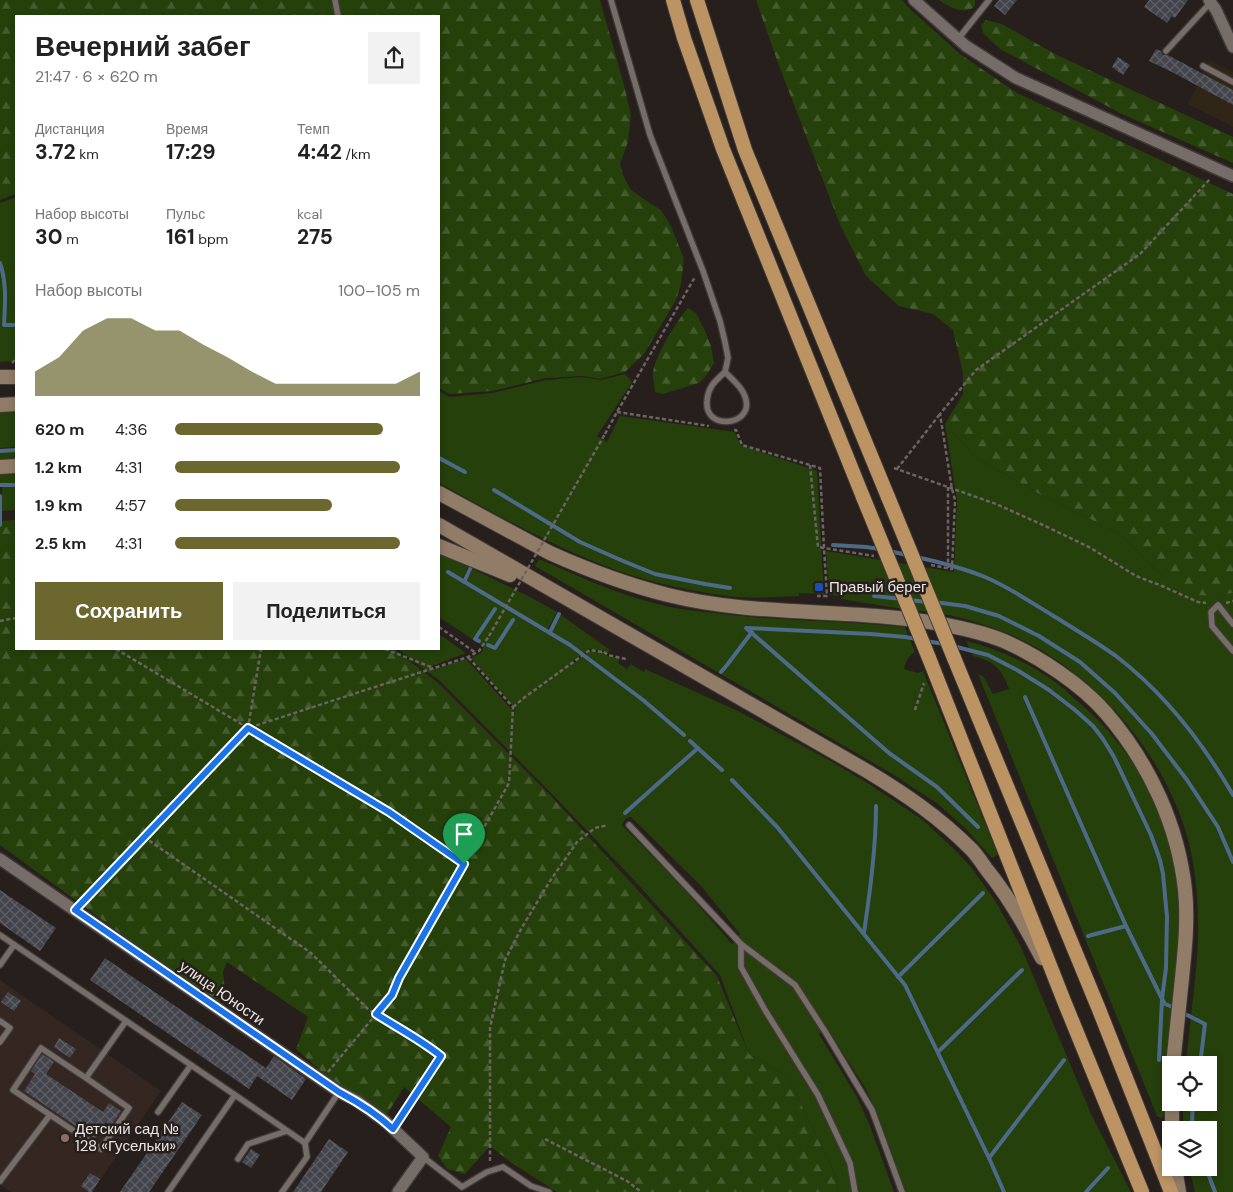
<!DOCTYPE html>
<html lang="ru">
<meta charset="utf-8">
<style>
body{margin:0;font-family:"DM Sans",sans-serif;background:#f2f2f2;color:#222;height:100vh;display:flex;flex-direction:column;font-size:19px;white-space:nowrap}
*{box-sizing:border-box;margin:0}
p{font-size:16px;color:#767676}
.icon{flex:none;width:28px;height:28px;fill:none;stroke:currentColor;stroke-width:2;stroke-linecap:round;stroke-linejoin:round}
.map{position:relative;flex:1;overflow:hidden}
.sheet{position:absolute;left:15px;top:15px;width:425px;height:635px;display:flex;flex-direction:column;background:#fff;border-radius:0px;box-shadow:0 2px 8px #0003}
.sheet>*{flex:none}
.controls{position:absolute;left:1162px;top:1056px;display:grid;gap:10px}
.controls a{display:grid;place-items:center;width:55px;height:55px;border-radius:0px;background:#fff;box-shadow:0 2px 8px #0003;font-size:25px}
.pin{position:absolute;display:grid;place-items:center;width:42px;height:42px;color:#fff;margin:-51px -21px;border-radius:50% 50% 50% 0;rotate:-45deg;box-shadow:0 0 5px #0007}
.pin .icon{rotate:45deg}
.round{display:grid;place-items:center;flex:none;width:52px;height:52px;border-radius:0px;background:#f2f2f2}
.headline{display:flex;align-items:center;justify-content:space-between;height:85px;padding:0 20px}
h1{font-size:28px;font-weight:700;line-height:38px}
.stats{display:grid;grid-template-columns:repeat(3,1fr);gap:8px;height:85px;padding:5px 20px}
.stats div{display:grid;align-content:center}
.stats b{font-size:21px;font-weight:700}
.stats small{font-size:14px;font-weight:400}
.stats p{font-size:14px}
.chart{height:140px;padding:10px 20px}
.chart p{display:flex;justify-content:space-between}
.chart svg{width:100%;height:90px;margin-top:5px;fill:#6b672e;opacity:.7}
.cta{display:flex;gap:10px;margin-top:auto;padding:10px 20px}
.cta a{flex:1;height:58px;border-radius:0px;background:#6b672e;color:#fff;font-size:20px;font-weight:700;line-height:58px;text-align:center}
.cta a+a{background:#f2f2f2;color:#222}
ul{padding:0 20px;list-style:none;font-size:16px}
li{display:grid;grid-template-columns:80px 60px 1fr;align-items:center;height:38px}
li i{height:12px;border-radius:6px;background:#6b672e}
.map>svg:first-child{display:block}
.built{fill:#342621}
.industrial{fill:#302617}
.green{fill:#25400b;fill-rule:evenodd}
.forest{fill:url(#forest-firs)}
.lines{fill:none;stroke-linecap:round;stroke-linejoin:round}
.stream{stroke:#4e6a89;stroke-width:4}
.building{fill:url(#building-cross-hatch)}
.service-casing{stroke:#3f3a38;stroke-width:8}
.minor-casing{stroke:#3f3a38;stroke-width:14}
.secondary-casing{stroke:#3f3a38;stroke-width:16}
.trunk-casing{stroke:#3f3a38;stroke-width:16}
.path{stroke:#6a6462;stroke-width:2.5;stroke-dasharray:4 2.5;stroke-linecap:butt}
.service{stroke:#766d69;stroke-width:5.5}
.minor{stroke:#766d69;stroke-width:11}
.secondary{stroke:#907c67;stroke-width:14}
.trunk{stroke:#bc9464;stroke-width:14}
.trunk-bridge-casing{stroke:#3f3a38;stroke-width:16;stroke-linecap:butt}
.path-bridge{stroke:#6a6462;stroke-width:2.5;stroke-dasharray:4 2.5;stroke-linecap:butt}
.trunk-bridge{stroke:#bc9464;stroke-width:14}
.route-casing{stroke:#fff;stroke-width:10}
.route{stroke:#1a73e8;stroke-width:6}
.transit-dot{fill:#1a4fb4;stroke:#261f1c;stroke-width:2}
.education-dot{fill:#8d6e63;stroke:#261f1c;stroke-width:2}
.labels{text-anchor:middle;stroke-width:5;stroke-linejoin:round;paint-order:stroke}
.poi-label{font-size:15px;fill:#ebe6e4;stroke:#261f1c;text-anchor:start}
.street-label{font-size:15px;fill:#ebe6e4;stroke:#261f1c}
</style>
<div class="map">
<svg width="1233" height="1192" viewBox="0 0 1233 1192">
<defs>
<pattern id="forest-firs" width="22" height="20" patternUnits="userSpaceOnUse" patternTransform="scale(1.25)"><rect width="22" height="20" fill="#25400b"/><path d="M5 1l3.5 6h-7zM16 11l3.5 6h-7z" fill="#455c2e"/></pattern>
<pattern id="building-cross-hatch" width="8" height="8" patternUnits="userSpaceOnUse" patternTransform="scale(1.25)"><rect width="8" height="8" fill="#44444c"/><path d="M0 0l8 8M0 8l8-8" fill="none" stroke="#5f5f66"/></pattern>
</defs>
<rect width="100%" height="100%" fill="#261f1c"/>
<path class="built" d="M0 980 161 1091 92 1192H11L0 1185Z"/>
<path class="industrial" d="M1210 60 1233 72V127L1188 104Z"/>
<g class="green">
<path d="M16 197V361L0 362V203Z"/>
<path d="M625 374 632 382 597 436 607 442 620 416 735 432 740 445 817 471 824 594 799 593V596C775 597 750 599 727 596 682 590 636 579 595 562 541 540 490 511 439 483V391L450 397 492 393 546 380 581 377 601 380Z"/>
<path d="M16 411V447L0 448V412Z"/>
<path d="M945 424 975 457 1041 495 1119 533 1166 579 1215 596 1233 593V1192H1195L1189 1168H1209V1130H1184L1182 1103 1209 1102V1065H1186C1188 1040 1191 1015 1194 990 1196 967 1199 945 1198 922 1198 896 1195 869 1189 843 1166 755 1097 674 1014 636 998 629 974 621 957 617 937 612 917 611 897 608 878 605 860 602 841 599V596L829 595 826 551 954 572 957 500Z"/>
<path d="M16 450V459L0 460V452Z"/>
<path d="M16 474V484H0V475Z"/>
<path d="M2 486H16V510L2 511Z"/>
<path d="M439 552 468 567 463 578 467 580 473 569 532 598 557 612 548 629 552 632 561 615 610 650 608 653 603 650 602 651 590 649 570 663 571 665 591 651 603 652 608 656 620 658 618 663 627 669 631 664 644 672 645 669 740 712 829 760 869 784 923 820 954 849 972 868 996 902 1021 947 1092 1116 1131 1192H906L879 1118 866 1089 826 1027 819 1034 857 1097 870 1126 894 1192H839L835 1174 788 1077 749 1054 720 975 633 879 553 795 439 680 397 649H439V634L466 653 432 666 434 669 466 659 513 711 516 709 471 658 481 653 484 647 439 617ZM631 817 702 887 740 934 732 944 684 889 622 825 626 818Z"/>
<path d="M539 559C582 578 624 597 670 607 690 611 711 612 731 615 788 621 847 621 905 627L915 652C908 656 906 661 904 669L918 673 923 671 998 855 992 858 966 829 938 804 894 775 535 566Z"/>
<path d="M966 641C999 649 1031 664 1058 684 1066 690 1073 698 1081 704 1093 715 1105 726 1115 739 1156 788 1180 857 1181 921 1181 941 1177 967 1175 988 1171 1030 1167 1071 1164 1113L1162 1119 1157 1116 978 674 984 677 993 694 1009 689C1002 669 994 661 973 656Z"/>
</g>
<g class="forest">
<path d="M0 0H600L624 85 631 115 628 142 620 164 623 175 630 189 645 200 661 210 671 226 684 259 681 284 676 300 644 354 625 372 600 379 582 376 546 378 492 391 449 394 439 388V16H16V194L0 200Z"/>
<path d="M756 0H902L909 8 960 54 1017 93 1233 194V593L1215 596 1198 595 1166 579 1119 533 1041 495 975 457 945 424 963 394V373L953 330 933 314 899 306 866 276 841 227 778 63Z"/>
<path d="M939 0H975V5L973 8C960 14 950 7 939 0Z"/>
<path d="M986 20 1002 24 1057 55 1233 137V163L1122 114 1000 49 983 33 981 25Z"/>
<path d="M688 308 696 313 705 331 711 346 714 363 706 376 699 383 663 394 655 392C655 385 652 378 653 372 656 354 676 322 688 308Z"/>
<path d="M16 520V649H394L438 683 551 796 717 976 749 1054 788 1077 835 1174 839 1192H557L512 1163 490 1146 465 1174 447 1169 438 1156 451 1127 404 1087 384 1119 331 1080 296 1049 308 1017 227 962 223 972 226 998 216 1003 0 845V521Z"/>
</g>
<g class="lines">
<g class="stream">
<path d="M0 263C7 283 5 305 4 325H16"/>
<path d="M0 451 16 450"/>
<path d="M439 458 465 472"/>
<path d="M0 485H16"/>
<path d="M494 490 580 542 623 561 655 574 705 584 730 588"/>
<path d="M0 496V525"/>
<path d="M833 545 866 547 880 549"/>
<path d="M889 551 907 555"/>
<path d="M916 557C940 562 963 568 985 577 1009 587 1030 602 1052 615 1073 628 1095 641 1116 656 1164 693 1203 743 1233 795"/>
<path d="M448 572 570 645 643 700 684 735"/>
<path d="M464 582 471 567"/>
<path d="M874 596 902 599"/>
<path d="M909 600 927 602"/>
<path d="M934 602 965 606 999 616 1039 636 1080 662 1115 693 1152 734 1187 780 1218 827 1233 862"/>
<path d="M550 632 559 614"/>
<path d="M917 639 905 637 871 634 746 628 889 753 937 787 978 827"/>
<path d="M479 641 475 639 495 609"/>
<path d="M926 641 944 644"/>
<path d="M488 645 495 648 513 620"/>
<path d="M953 646 988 655 1017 670 1049 690 1075 710 1093 726 1103 739 1114 757 1151 835 1160 860 1163 874 1167 917 1166 968 1162 999 1159 1060"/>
<path d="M721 672 727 665 752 632"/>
<path d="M1025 697 1126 926 1162 999 1165 1004 1175 1008"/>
<path d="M690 741 722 770"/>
<path d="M732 780 778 828 905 985 989 1158 1004 1192"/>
<path d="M625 813 698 748"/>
<path d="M864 933C870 891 876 848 876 806"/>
<path d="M1088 936 1126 926"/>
<path d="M898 977 983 893"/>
<path d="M1181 1012 1205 1024 1200 1065"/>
<path d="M938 1052 1022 970"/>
<path d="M1193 1102 1192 1123 1194 1130"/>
<path d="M989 1158 1064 1060"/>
<path d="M1206 1168 1215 1192"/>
<path d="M1086 1192 1108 1168"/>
</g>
</g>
<g class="building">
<path d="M999 0H1017L1005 15 994 6Z"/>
<path d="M1149 0H1188L1175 18 1172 16 1167 23 1144 7Z"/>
<path d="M1156 49 1161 51 1163 55H1168L1233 90V105L1174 73 1149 61Z"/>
<path d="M1118 57 1130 65 1123 75 1112 67Z"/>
<path d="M0 890 56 928 40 951 0 923Z"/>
<path d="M105 958 266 1068 274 1056 306 1079 292 1100 257 1076 249 1089 90 980Z"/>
<path d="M8 992 21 1001 14 1011 1 1002Z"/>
<path d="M59 1038 76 1049 70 1058 54 1047Z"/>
<path d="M42 1054 54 1062 46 1074 103 1112 109 1103 121 1111 111 1126 106 1122 95 1139 24 1091 35 1074 31 1071Z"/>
<path d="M182 1102 202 1115 191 1131 149 1192H120Z"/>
<path d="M329 1139 348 1152 321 1192H293Z"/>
<path d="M251 1149 260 1155 251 1168 242 1162Z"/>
<path d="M90 1173 100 1179 92 1192H89L81 1186Z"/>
</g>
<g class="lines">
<defs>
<g id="service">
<path d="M335 0 338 16"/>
<path d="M611 0 650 135 703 271 720 321 725 342 728 358 725 372C715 381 708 387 707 401 704 431 752 426 746 400 744 389 733 380 725 372"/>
<path d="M958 39 989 0"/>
<path d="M1166 51 1211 2"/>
<path d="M1203 66 1233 82"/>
<path d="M1233 624 1218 605 1211 612 1212 626 1233 651"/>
<path d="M629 825 741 944 795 985 826 1033 872 1110 902 1192"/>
<path d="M0 935 235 1095 168 1192"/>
<path d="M741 944V967L765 1010 818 1095 850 1163 855 1192"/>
<path d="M0 965 14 945"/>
<path d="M0 1021 10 1028 0 1042"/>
<path d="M86 1078 129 1108 101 1149 13 1090 41 1048 86 1078 126 1021"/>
<path d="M235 1095 305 1143 307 1157 282 1192"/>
<path d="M158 1112 191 1065"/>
<path d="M305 1143 339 1092"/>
<path d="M423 1157 462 1187 487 1172 503 1167 531 1186 549 1192"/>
<path d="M238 1159 248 1144 287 1131"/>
<path d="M0 1181 50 1115"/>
</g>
<g id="minor">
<path d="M914 0 966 46 1016 78 1233 176"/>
<path d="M1209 0 1216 10 1233 47"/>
<path d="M0 859 339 1092 357 1101 386 1122 423 1157 398 1192"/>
</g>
<g id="secondary">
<path d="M0 377H16"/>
<path d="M0 405 16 404"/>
<path d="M0 467 16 466"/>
<path d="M439 493C463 506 487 519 511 532 524 539 537 546 550 553 588 570 628 585 668 595 756 617 847 608 935 623 958 627 982 632 1004 641 1038 656 1081 684 1106 713 1149 763 1178 825 1185 890 1188 919 1185 949 1182 978 1179 1007 1176 1036 1173 1065"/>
<path d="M439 525 867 771C905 794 939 817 971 849 977 855 982 863 987 870 1009 897 1026 927 1042 958"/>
<path d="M439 546 510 575"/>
<path d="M1172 1102V1130"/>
<path d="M1175 1168 1179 1192"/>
</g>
<g id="trunk">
<path d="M673 0 684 38 723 149 863 497"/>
<path d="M697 0 745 150 888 497"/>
<path d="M929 658 1064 1001 1142 1192"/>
<path d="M954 658 1098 1007 1171 1192"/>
</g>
</defs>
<use href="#service" class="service-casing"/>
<use href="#minor" class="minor-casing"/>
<use href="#secondary" class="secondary-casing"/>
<use href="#trunk" class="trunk-casing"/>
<g class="path">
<path d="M12 363 16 359"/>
<path d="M617 412 709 426"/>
<path d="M734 430H736L742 445 820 468 824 548 827 596H817"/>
<path d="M605 434 617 412 695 277"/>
<path d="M810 465 818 547 874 556"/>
<path d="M894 468 996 504 1043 525 1089 547 1136 576 1162 586 1198 602 1206 603"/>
<path d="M897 469 940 414"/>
<path d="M948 487V568"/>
<path d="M931 565 952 569 955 500 952 489 940 414 976 370 1140 254 1210 179"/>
<path d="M1226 603 1233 601"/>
<path d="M0 621 16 618"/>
<path d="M439 627 476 653"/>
<path d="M116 649 248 728 468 657 479 651 489 636"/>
<path d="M385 649 431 667"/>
<path d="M513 707 525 697 590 650 602 652 603 651 608 655 626 659"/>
<path d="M915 710 924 683"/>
<path d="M248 728 389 812 464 864"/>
<path d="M144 837 311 953 368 1009 401 1030 424 1043 441 1055 399 1119"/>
<path d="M82 903 248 728 261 649"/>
<path d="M328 1072 392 995 399 978 509 783 513 707 468 657"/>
<path d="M545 1139 627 1181 641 1192"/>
<path d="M490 1161V1028L505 960 521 929 550 881 577 842 595 828 608 825"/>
</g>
<use href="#service" class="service"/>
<use href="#minor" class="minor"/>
<use href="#secondary" class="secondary"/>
<use href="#trunk" class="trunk"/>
<defs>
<g id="trunk-bridge">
<path d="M863 497 929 658"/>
<path d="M888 497 954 658"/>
</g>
</defs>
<use href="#trunk-bridge" class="trunk-bridge-casing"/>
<path class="path-bridge" d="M489 636 605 434"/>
<use href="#trunk-bridge" class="trunk-bridge"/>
</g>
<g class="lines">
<defs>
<path id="route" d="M248 728 389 812 464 864 399 978 392 995 376 1014C398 1028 421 1040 441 1056L393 1129C377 1114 358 1102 339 1092L75 910Z"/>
</defs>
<use href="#route" class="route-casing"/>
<use href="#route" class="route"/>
</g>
<rect class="transit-dot" x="814" y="582" width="10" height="10" rx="2.5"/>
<circle class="education-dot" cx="65" cy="1138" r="5"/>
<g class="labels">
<g class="poi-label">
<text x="829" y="592">Правый берег</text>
<text x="75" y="1134">Детский сад №<tspan x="75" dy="17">128 «Гусельки»</tspan></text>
</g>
<g class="street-label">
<text transform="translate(222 993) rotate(35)" y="5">улица Юности</text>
</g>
</g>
</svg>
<div class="controls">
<a><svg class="icon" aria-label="locate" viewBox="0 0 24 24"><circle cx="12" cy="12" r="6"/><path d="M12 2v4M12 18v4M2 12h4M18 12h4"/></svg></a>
<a><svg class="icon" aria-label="layers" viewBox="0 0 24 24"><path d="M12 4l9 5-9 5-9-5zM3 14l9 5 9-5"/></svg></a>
</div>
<div class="pin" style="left:464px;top:864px;background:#1e9e55"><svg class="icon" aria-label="arrive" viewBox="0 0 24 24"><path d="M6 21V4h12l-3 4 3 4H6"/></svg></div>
<section class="sheet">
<div class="headline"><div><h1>Вечерний забег</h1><p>21:47 · 6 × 620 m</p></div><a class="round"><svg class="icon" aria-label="share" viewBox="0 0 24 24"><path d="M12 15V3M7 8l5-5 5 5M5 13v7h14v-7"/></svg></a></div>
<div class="stats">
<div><p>Дистанция</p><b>3.72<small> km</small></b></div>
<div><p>Время</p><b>17:29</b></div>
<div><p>Темп</p><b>4:42<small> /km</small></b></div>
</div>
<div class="stats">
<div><p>Набор высоты</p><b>30<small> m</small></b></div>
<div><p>Пульс</p><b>161<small> bpm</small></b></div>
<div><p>kcal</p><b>275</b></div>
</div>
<div class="chart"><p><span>Набор высоты</span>100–105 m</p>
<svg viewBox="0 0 160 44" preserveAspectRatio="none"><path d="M0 44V32L10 25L20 12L30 6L40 6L50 12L60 12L70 19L80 25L90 32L100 38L110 38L120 38L130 38L140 38L150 38L160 32V44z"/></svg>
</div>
<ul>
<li><b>620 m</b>4:36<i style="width:85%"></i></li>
<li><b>1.2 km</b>4:31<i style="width:92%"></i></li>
<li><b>1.9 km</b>4:57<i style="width:64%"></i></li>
<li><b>2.5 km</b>4:31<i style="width:92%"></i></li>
</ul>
<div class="cta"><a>Сохранить</a><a>Поделиться</a></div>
</section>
</div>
